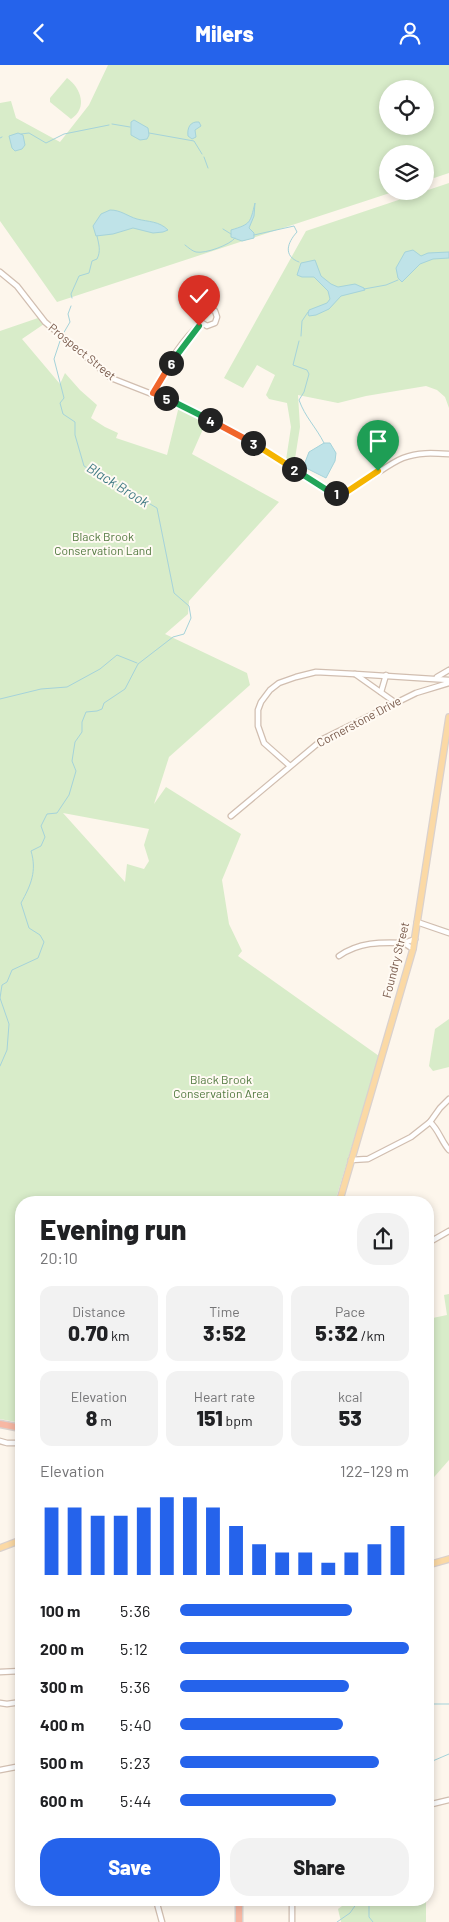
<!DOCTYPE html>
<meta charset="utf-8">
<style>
body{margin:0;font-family:Barlow,sans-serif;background:#f2f2f2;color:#202124;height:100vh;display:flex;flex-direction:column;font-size:19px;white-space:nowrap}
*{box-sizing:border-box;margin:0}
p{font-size:16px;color:#757577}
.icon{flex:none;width:28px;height:28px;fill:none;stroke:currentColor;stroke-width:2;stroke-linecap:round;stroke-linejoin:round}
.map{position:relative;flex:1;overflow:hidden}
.side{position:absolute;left:15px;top:1131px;width:419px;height:710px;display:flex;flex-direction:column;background:#fff;border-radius:20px;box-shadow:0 2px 8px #0003}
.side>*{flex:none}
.tools{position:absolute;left:379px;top:15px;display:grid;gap:10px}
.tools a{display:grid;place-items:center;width:55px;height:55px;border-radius:50%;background:#fff;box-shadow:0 2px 8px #0003;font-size:25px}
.pin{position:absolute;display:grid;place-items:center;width:42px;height:42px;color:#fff;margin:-51px -21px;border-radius:50% 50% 50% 0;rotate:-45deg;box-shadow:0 0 5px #0007}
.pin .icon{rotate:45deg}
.km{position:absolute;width:25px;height:25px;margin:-12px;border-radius:50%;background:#222;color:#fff;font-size:14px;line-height:25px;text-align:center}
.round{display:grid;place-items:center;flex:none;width:52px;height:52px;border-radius:20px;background:#f2f2f2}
.headline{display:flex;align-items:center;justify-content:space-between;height:85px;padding:0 25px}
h1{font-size:28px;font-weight:800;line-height:38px}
.figures{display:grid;grid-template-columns:repeat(3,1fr);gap:8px;height:85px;padding:5px 25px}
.figures div{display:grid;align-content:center;border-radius:12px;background:#f2f2f2;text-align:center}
.figures b{font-size:21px;font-weight:800}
.figures small{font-size:14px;font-weight:400}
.figures p{font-size:14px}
.chart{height:140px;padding:10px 25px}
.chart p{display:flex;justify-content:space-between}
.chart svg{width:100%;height:90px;margin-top:5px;stroke:#2563eb;stroke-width:6}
.cta{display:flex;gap:10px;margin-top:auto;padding:10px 25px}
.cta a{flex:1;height:58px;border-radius:20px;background:#2563eb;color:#fff;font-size:20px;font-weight:800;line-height:58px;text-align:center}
.cta a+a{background:#f2f2f2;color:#202124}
ul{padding:0 25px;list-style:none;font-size:16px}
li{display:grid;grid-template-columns:80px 60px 1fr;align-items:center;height:38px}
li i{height:12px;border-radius:6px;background:#2563eb}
header{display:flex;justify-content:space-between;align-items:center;height:65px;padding:0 25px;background:#2563eb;color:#fff;font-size:22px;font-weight:800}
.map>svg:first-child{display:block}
.green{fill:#d8ecc9;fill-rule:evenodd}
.water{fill:#bfe3e8;stroke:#a5d3da}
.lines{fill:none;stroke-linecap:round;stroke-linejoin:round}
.stream{stroke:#a5d3da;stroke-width:1}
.minor-casing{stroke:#d1beb0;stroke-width:7}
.major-casing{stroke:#dad1cd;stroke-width:8}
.highway-casing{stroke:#dad1cd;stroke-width:9}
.minor{stroke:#fff;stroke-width:4.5}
.major{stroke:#fbd9a5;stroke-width:5.5}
.highway{stroke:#f7b7a3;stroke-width:6}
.split-1-casing{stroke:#fff;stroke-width:10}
.split-2-casing{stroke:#fff;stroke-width:10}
.split-3-casing{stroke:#fff;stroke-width:10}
.split-4-casing{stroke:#fff;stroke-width:10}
.split-5-casing{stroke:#fff;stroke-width:10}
.split-6-casing{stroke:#fff;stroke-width:10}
.split-7-casing{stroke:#fff;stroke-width:10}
.split-1{stroke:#f5b400;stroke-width:6}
.split-2{stroke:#22a559;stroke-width:6}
.split-3{stroke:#f5b400;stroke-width:6}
.split-4{stroke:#f0652b;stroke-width:6}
.split-5{stroke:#22a559;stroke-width:6}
.split-6{stroke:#f0652b;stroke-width:6}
.split-7{stroke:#22a559;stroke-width:6}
.labels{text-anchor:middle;stroke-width:4;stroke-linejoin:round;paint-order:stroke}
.street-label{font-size:12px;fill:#7a5c4d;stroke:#fffaf3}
.park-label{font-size:12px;fill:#537a41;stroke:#fffaf3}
.water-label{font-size:14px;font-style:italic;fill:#437c86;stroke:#fffaf3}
</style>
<header><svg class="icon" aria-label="back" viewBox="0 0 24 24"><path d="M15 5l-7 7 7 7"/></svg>Milers<svg class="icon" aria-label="person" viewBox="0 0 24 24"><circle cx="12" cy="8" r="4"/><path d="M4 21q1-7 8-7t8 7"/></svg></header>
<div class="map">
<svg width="449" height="1857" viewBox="0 0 449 1857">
<rect width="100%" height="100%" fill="#fdf6ec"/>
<g class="green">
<path d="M108 0H449V108L425 116V89H388V126H396L57 237 0 156V38L11 36 16 53 60 77 89 40ZM388 24H425V61H388Z"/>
<path d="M67 13C81 23 88 43 71 54L50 37V33Z"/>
<path d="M449 118V343L445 332 437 325 426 321 366 331 338 338 298 330 300 362 294 400 286 395 291 362 287 338 269 334 266 330 275 310 257 300 243 323 224 313 306 166Z"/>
<path d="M38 253 44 259 22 274 60 319 65 308 80 325 97 340 91 353 105 362 118 368 116 373 167 390 179 341 207 355 192 389 279 437 189 536 188 549 165 569 247 608 250 620 169 692 154 739 166 722 241 769 222 815 229 859 242 886 238 891 379 991 335 1137 21 1138V1358L0 1354V266ZM63 748 149 764 144 780 149 796 144 804 127 799 125 817Z"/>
<path d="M449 954V1002L433 1006 429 1001 435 964Z"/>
<path d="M449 1229V1395L428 1419V1254L447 1250 444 1230Z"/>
<path d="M428 1681 433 1695 430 1725 428 1727Z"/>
<path d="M350 1835H426V1857H341L338 1844Z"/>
</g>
<g class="water">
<path d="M134 55 148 63 149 70 147 74 140 75 131 70V57Z"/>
<path d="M199 57 201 61 195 65 196 72 192 74 188 71C187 63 190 56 199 57Z"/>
<path d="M18 68 23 70 25 80 22 84 15 86 12 83 9 71Z"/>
<path d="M255 138 254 151 249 163 254 168V173L242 176 231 172V165C251 159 250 158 255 138Z"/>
<path d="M110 145C121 145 127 151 137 154 149 157 159 156 168 165L163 167 153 168 133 163 113 169 96 171 93 161 101 149Z"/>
<path d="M413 185 421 191 428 188 449 187V193L433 194 420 199 402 217 398 213 396 203 405 187Z"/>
<path d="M315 195 321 211 331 219 338 222 355 219 364 223 365 225 341 231 329 244 316 250 309 251 308 249 309 245 327 238 330 234 328 226 314 212H302L297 210 301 198Z"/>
<path d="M324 378H330L336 388 335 396 326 413 306 403 304 400 309 387Z"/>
</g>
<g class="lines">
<g class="stream">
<path d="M112 59 130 62"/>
<path d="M149 68 194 76 202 89"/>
<path d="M21 69 29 68 46 78 64 69 109 60"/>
<path d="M0 73 2 72"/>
<path d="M204 92 208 103"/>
<path d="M223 164 231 169"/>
<path d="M254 170 294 161 297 167C287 178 283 191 299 197"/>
<path d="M185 180C189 183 192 186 196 187 205 189 230 180 235 173"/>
<path d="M364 224 386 220 398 215"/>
<path d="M72 233 71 229 79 211 89 208 92 196 97 194C101 186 99 180 97 171"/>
<path d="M63 269 70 257 68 249 71 241"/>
<path d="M301 271 302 256 308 247"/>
<path d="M299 276 293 300 307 305 309 309 304 327 299 335C305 352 316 362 324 378"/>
<path d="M0 634 41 624 67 622 100 604 117 590 137 598"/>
<path d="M0 933 2 920 7 917 12 905 38 893 44 877 40 870 29 863 21 838C31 820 37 806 31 786L41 781 45 772 41 761 47 749 57 748 69 730 76 706 72 696 75 677 82 667V657L86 647 97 646 102 644 104 638 125 624 138 599 173 572 184 569 191 553 189 541 174 528 157 443 84 401 75 370V357L63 349 60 338 64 333 54 294 61 273"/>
<path d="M0 933 9 959 7 985 0 1001"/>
<path d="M428 1639H449"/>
<path d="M428 1698 449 1689"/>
<path d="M369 1835V1852L373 1857"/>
<path d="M337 1857 350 1848 359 1835"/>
</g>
<defs>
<g id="minor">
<path d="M0 207 17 221 45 257 111 313 185 342 258 380 331 427C352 432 382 401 403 393 418 387 433 388 449 389"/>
<path d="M153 328C166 304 180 275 202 258L207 261 215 258 217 252 215 246 208 243 201 246 199 252 202 258"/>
<path d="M355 609 449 615"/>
<path d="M437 612 449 605"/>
<path d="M381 627 386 610"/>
<path d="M290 701 264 678 258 661V645L261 637 270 625 279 618 296 612 316 607 355 609 396 638"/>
<path d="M231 751 323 674 416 628 449 618"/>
<path d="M417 857 449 868"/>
<path d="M413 884 404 878 415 874"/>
<path d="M339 891C359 877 380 877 404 878"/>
<path d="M430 1057C439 1065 441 1076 449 1085"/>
<path d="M351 1095 368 1094 411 1072 430 1057 440 1043 449 1034"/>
<path d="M428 1178 449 1166"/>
<path d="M0 1376 7 1378H21"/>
<path d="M0 1607 21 1606"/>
<path d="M0 1638 7 1639 21 1637"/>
<path d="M0 1705 21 1701"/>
<path d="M428 1740 449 1735"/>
<path d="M156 1835 162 1857"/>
<path d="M292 1857V1835"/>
</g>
<g id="major">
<path d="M339 1138 413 884 449 652"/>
<path d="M0 1483 21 1475"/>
<path d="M428 1500 449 1494"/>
</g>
<g id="highway">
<path d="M0 1359 21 1363"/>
<path d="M239 1857V1835"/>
</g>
</defs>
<use href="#minor" class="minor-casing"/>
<use href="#major" class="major-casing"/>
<use href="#highway" class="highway-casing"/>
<use href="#minor" class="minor"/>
<use href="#major" class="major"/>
<use href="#highway" class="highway"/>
</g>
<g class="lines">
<defs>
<path id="split-1" d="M336 428 348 426 378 406"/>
<path id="split-2" d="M294 404 327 425 336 428"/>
<path id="split-3" d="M253 378 294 404"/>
<path id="split-4" d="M210 355 253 378"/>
<path id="split-5" d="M166 333 210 355"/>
<path id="split-6" d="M166 333 153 328 171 298"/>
<path id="split-7" d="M171 298 199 261"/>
</defs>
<use href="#split-1" class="split-1-casing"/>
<use href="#split-2" class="split-2-casing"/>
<use href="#split-3" class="split-3-casing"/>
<use href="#split-4" class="split-4-casing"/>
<use href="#split-5" class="split-5-casing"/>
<use href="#split-6" class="split-6-casing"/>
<use href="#split-7" class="split-7-casing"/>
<use href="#split-1" class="split-1"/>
<use href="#split-2" class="split-2"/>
<use href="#split-3" class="split-3"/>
<use href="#split-4" class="split-4"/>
<use href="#split-5" class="split-5"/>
<use href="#split-6" class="split-6"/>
<use href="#split-7" class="split-7"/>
</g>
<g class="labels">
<g class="street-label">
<text transform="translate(82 287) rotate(39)" y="4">Prospect Street</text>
<text transform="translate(359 657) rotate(-28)" y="4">Cornerstone Drive</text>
<text transform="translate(396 895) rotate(-76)" y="4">Foundry Street</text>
</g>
<g class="park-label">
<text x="103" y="476">Black Brook<tspan x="103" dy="14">Conservation Land</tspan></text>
<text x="221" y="1019">Black Brook<tspan x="221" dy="14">Conservation Area</tspan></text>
</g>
<g class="water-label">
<text transform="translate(118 420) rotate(32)" y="5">Black Brook</text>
</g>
</g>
</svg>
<div class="tools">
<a><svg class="icon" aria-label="locate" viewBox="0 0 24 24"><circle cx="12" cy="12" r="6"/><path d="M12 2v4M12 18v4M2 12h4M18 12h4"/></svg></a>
<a><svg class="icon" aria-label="layers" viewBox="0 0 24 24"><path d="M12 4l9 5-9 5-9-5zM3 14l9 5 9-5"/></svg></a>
</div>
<div class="pin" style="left:378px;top:406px;background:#1e9e55"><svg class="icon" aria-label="arrive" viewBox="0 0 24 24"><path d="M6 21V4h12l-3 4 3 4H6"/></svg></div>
<div class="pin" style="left:199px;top:261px;background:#d93025"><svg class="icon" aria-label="check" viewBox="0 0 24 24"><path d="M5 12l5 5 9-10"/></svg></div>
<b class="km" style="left:336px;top:428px">1</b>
<b class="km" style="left:294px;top:404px">2</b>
<b class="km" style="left:253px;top:378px">3</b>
<b class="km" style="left:210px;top:355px">4</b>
<b class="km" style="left:166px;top:333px">5</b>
<b class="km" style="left:171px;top:298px">6</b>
<section class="side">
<div class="headline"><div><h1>Evening run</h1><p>20:10</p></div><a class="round"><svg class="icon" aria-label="share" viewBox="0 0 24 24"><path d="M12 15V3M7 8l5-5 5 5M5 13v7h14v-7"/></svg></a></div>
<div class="figures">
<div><p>Distance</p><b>0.70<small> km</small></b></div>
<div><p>Time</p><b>3:52</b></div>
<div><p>Pace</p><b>5:32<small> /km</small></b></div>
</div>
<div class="figures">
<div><p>Elevation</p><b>8<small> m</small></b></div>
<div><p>Heart rate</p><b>151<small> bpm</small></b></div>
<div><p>kcal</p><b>53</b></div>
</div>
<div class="chart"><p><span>Elevation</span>122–129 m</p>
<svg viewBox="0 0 160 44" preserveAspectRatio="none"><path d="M5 44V11M15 44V11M25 44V15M35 44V15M45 44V11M55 44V6M65 44V6M75 44V11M85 44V20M95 44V29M105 44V33M115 44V33M125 44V38M135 44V33M145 44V29M155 44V20"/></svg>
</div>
<ul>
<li><b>100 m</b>5:36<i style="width:75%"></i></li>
<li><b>200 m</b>5:12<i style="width:100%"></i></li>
<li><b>300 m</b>5:36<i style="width:74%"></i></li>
<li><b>400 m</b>5:40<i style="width:71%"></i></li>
<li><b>500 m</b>5:23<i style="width:87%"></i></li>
<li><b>600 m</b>5:44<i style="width:68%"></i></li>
</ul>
<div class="cta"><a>Save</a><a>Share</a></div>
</section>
</div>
